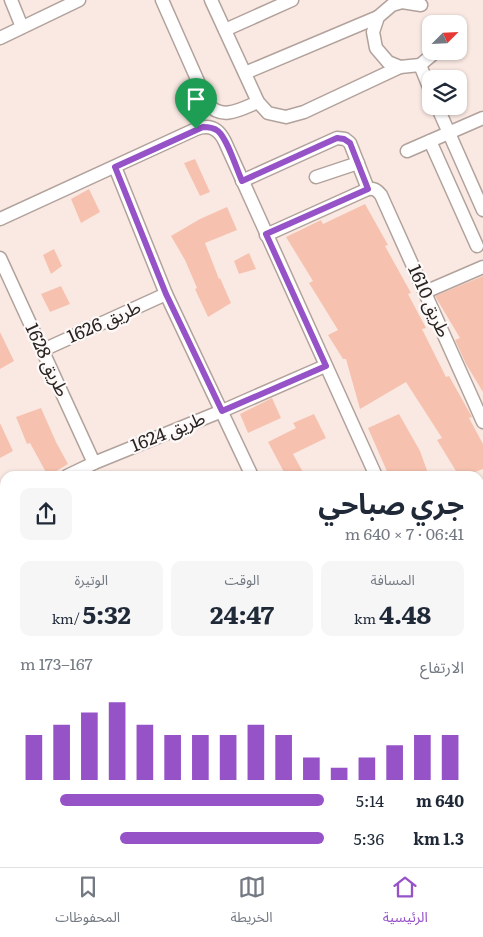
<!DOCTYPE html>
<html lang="ar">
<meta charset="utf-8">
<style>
body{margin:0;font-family:Literata,"Noto Sans Arabic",serif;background:#f6f6f7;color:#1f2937;direction:rtl;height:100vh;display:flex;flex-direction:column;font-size:19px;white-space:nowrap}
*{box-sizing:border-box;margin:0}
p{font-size:16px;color:#747a83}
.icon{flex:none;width:28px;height:28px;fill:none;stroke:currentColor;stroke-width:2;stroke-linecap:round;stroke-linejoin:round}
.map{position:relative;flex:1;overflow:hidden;direction:ltr}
.sheet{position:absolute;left:0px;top:471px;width:484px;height:396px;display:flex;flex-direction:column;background:#fff;border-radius:15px 15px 0 0;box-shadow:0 1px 4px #0004;direction:rtl}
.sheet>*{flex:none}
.needle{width:32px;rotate:66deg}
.fabs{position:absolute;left:422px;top:15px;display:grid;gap:10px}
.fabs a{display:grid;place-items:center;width:45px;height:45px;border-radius:10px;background:#fff;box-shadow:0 1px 4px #0004;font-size:25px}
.pin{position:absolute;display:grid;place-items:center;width:42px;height:42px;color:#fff;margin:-51px -21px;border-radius:50% 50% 50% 0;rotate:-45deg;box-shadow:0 0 5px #0007}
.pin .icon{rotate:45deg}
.round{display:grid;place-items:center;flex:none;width:52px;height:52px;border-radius:10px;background:#f6f6f7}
.head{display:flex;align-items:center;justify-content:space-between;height:85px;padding:0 20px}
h1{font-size:28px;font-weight:700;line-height:38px}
.metrics{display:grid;grid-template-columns:repeat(3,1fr);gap:8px;height:85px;padding:5px 20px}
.metrics div{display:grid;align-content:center;border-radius:10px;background:#f6f6f7;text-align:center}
.metrics b{font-size:25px;font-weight:700}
.metrics small{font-size:14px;font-weight:400}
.metrics p{font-size:14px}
.chart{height:140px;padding:10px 20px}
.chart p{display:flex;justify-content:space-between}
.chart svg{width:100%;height:90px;margin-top:5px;stroke:#9652c7;stroke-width:6}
ul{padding:0 20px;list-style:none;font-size:16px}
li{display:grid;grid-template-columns:80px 60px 1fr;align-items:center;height:38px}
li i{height:12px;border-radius:6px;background:#9652c7}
.tab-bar{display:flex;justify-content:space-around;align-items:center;height:70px;border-top:1px solid #e0e1e3;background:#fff;font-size:14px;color:#747a83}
.tab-bar a{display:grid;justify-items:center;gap:2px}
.tab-bar .current{color:#9652c7}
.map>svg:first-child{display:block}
.building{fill:#f6c2af}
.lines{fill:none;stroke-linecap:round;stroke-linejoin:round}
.minor-casing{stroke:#b2a29c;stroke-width:15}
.minor{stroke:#fff;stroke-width:12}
.route-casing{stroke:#fff;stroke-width:10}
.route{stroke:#9652c7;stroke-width:6}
.labels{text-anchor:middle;stroke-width:4.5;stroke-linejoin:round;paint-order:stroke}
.street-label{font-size:18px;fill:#2a2422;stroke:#fdf9f8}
</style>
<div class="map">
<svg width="483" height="867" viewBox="0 0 483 867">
<rect width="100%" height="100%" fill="#fae9e3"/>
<g class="building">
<path d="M195 159 210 192 200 196 184 163Z"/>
<path d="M89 189 100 212 81 223 71 199Z"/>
<path d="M365 204 388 245 385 246 411 293 408 294 426 328 422 329 446 377 449 376 472 417 469 418 483 444V469L464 476H459L437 440 442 438 406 382 360 409 346 359H343L328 335 338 330 309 283 313 281 286 237 321 220 323 224Z"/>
<path d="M227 207 237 230 205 243 219 279 220 278 231 303 208 317 195 289 197 288 185 260 171 236 200 219Z"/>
<path d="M54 249 62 266 51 274 43 255Z"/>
<path d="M249 253 256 269 239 274 234 261Z"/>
<path d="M483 276V392L466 364 455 340 460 338 435 296Z"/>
<path d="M61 286 70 304 50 312 41 294Z"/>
<path d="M0 332 14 361 0 369Z"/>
<path d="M272 398 281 418 248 433 240 414Z"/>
<path d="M41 408 56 442 68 464 48 476 30 443 27 444 16 417Z"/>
<path d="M314 414 326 438 293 454 305 476H286L268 442 296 428 293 423Z"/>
<path d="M399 414 420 451 429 476H389L368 428Z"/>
<path d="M0 423 13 451 0 458Z"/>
</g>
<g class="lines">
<defs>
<g id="minor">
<path d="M11 0 22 27"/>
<path d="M162 0 208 104C222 121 241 109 258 102"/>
<path d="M211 0 258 102 268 113 286 117 304 112 400 67"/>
<path d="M421 5 402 2 392 5 378 17 373 32 376 48 388 62 400 67 420 65 432 55 434 51"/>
<path d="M225 30 292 0"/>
<path d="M0 38 79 0"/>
<path d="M420 65 431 92"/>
<path d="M245 73 378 17"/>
<path d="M437 106 483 210"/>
<path d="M430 141 477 246"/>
<path d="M407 151 483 118"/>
<path d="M115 167 166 294 252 476"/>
<path d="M316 177 358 163"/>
<path d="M242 181 337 138 345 139 350 143 368 189"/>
<path d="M0 219 196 129C210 124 219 129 225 142L376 476"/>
<path d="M266 235 368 189C374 188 377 190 381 195L483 422"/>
<path d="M0 258 94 463"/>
<path d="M425 292 483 267"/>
<path d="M43 350 166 294"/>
<path d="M67 476 94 463 222 411 325 366"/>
<path d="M0 510 5 508"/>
<path d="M479 551 483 550"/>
<path d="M0 567 5 577"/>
<path d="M479 678 483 676"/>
<path d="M0 688 5 696"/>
<path d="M0 716 5 724"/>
<path d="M0 746 5 753"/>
<path d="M479 755 483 764"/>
<path d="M75 862 78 867"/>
<path d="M94 862 97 867"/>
<path d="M114 862 117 867"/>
<path d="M186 862 189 867"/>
<path d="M293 862 295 867"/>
<path d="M433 862 435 867"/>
</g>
</defs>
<use href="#minor" class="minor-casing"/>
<use href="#minor" class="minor"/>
</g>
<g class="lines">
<defs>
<path id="route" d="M203 127C208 127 213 127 218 131 228 140 236 168 242 181L337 138 344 139 350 143 368 189 266 234 326 366 222 411 166 294 115 167Z"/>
</defs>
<use href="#route" class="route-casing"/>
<use href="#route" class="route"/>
</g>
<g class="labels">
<g class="street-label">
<text transform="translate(429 301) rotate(66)" y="6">طريق 1610</text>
<text transform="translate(104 322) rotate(-24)" y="6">طريق 1626</text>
<text transform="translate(47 360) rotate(65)" y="6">طريق 1628</text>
<text transform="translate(168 432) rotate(-22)" y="6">طريق 1624</text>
</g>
</g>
</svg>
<div class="fabs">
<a><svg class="needle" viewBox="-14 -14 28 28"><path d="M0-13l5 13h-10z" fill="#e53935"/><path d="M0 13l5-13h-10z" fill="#747a83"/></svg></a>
<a><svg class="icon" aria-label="layers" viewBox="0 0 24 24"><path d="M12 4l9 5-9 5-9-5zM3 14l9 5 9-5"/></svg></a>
</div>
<div class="pin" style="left:196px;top:129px;background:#1e9e55"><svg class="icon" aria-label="arrive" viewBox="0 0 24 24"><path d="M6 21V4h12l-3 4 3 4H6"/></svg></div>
<section class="sheet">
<div class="head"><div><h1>جري صباحي</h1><p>06:41 · 7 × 640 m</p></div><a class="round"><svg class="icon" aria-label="share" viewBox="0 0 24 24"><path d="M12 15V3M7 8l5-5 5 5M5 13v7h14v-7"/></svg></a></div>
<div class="metrics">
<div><p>المسافة</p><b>4.48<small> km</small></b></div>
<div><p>الوقت</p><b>24:47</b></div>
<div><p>الوتيرة</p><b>5:32<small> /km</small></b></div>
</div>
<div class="chart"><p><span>الارتفاع</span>167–173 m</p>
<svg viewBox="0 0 160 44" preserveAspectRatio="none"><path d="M5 44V22M15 44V17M25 44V11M35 44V6M45 44V17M55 44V22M65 44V22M75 44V22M85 44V17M95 44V22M105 44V33M115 44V38M125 44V33M135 44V27M145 44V22M155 44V22"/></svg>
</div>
<ul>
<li><b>640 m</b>5:14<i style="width:87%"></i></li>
<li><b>1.3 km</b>5:36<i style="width:67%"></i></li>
</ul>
</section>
</div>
<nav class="tab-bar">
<a class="current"><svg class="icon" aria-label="home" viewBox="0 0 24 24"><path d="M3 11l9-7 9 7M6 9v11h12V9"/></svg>الرئيسية</a>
<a><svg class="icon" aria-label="map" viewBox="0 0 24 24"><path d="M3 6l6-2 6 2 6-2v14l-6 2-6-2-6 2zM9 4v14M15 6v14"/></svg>الخريطة</a>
<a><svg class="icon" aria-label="saved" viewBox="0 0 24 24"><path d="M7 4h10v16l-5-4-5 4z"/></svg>المحفوظات</a>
</nav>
